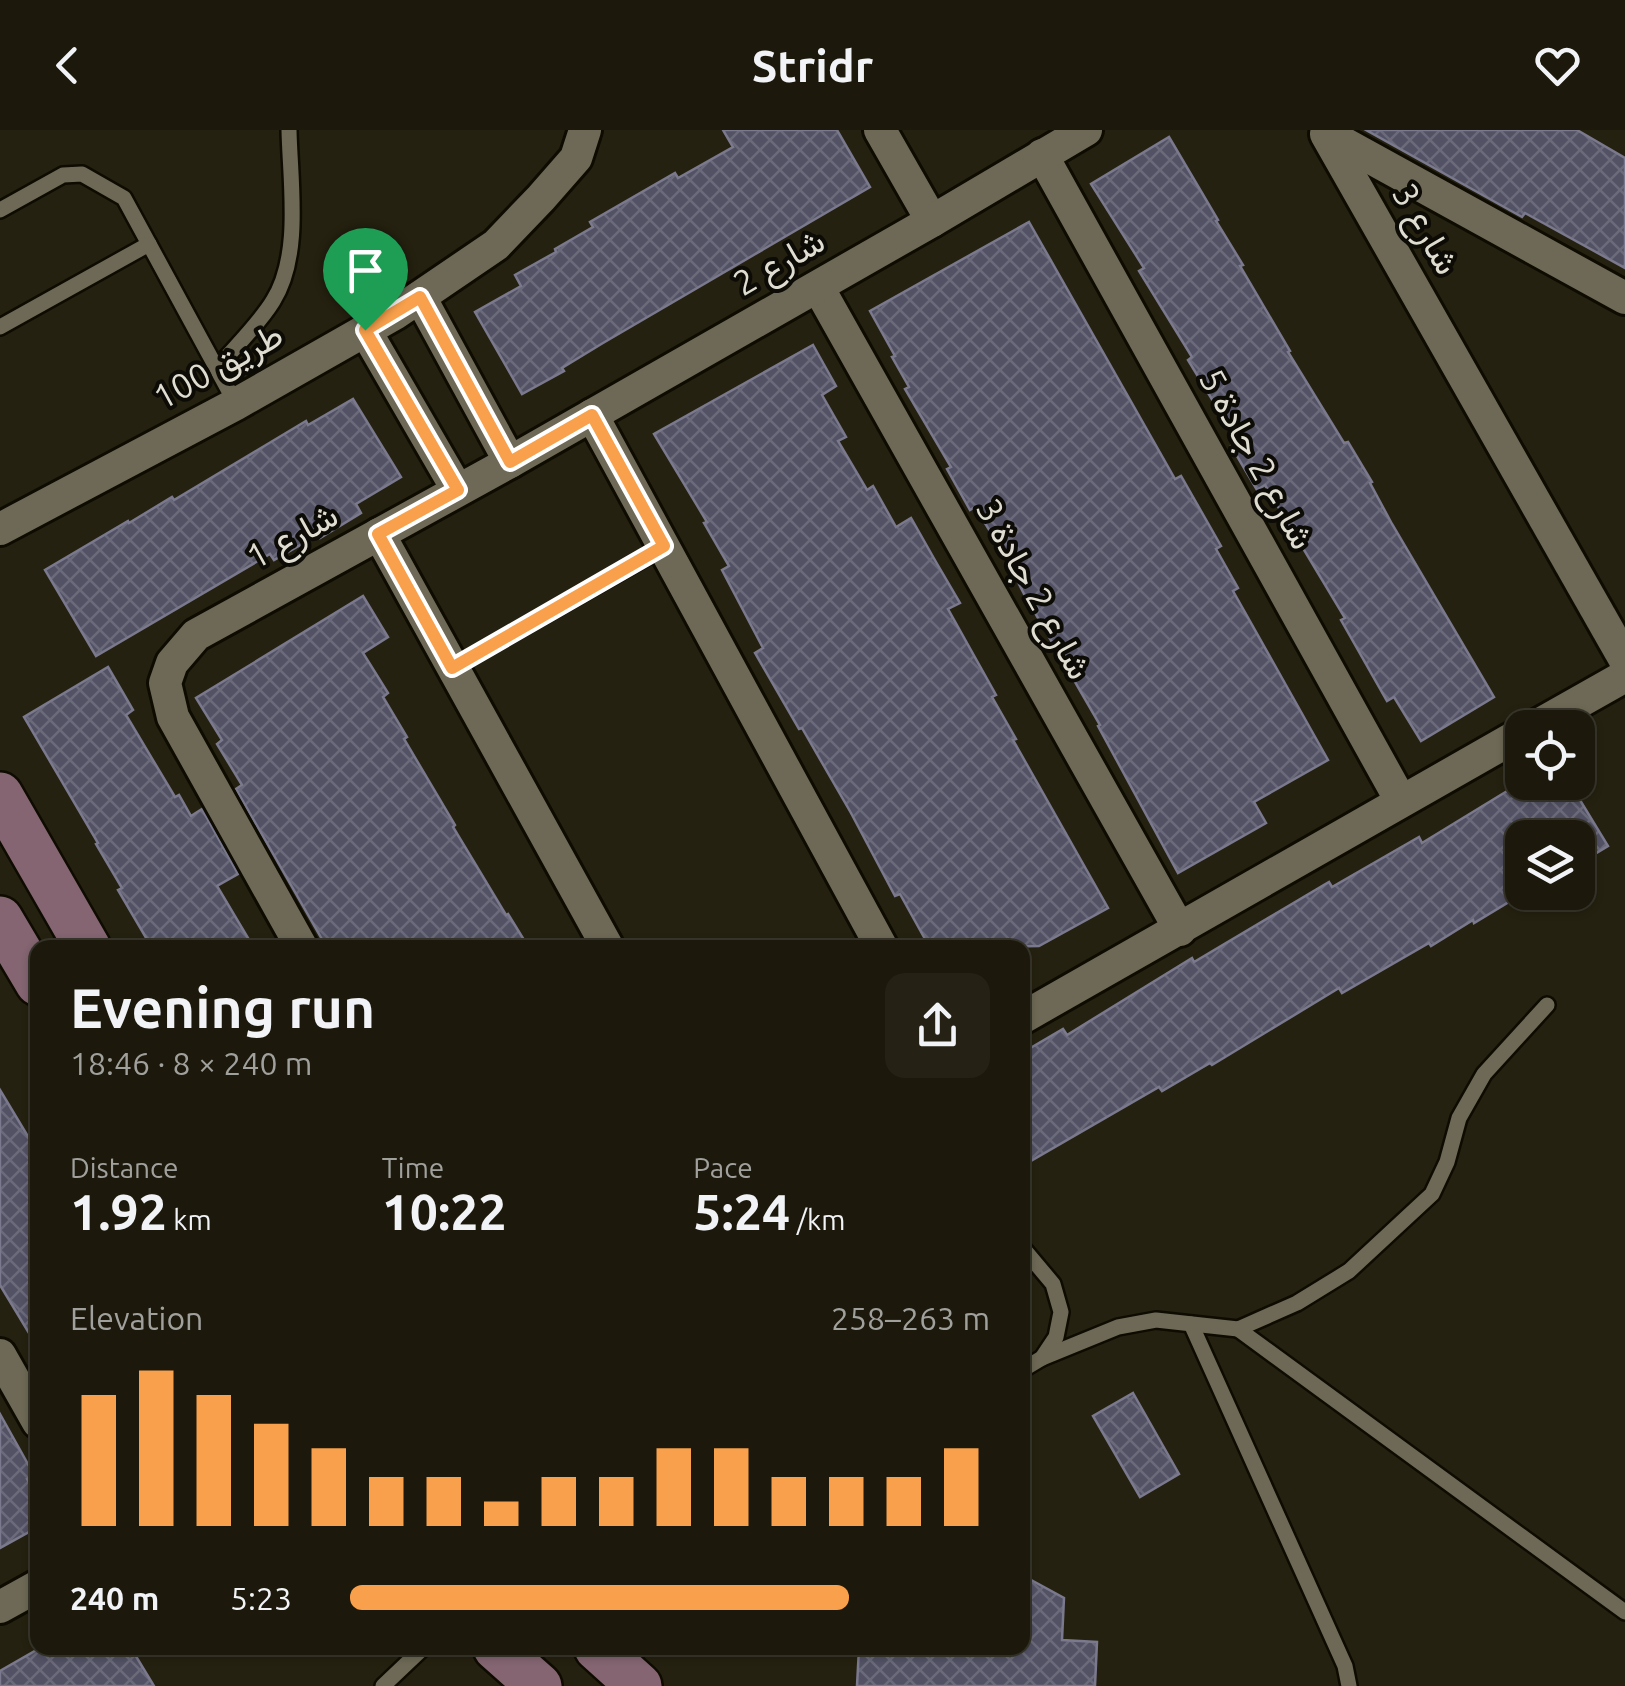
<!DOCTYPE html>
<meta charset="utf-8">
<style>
body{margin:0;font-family:Ubuntu,Vazirmatn,sans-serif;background:#252215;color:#f1f3f6;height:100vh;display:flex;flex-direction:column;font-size:38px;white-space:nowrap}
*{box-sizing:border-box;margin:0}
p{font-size:32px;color:#a0a09d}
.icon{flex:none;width:55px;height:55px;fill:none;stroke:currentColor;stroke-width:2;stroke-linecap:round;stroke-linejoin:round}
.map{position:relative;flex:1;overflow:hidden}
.drawer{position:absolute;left:30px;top:810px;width:1000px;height:715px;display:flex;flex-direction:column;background:#1c190c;border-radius:20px;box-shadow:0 2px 8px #0004,0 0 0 2px #3a382d}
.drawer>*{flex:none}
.fabs{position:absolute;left:1505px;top:580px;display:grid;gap:20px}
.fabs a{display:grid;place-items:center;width:90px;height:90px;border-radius:20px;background:#1c190c;box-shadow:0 2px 8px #0004,0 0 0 2px #3a382d;font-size:50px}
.pin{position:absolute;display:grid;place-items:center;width:85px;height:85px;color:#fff;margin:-102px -42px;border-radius:50% 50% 50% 0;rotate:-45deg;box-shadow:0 0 10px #0007}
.pin .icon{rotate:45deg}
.round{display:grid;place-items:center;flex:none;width:105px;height:105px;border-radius:20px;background:#252215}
.head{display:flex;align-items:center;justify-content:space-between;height:170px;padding:0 40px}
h1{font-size:55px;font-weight:700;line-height:75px}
.metrics{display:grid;grid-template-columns:repeat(3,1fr);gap:15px;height:170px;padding:10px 40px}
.metrics div{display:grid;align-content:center}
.metrics b{font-size:50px;font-weight:700}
.metrics small{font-size:28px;font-weight:400}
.metrics p{font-size:28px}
.chart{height:280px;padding:20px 40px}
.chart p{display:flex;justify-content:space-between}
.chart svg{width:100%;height:180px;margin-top:10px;stroke:#f8a04b;stroke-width:6}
ul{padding:0 40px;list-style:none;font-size:32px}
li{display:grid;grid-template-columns:160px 120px 1fr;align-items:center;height:75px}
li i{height:25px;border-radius:12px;background:#f8a04b}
header{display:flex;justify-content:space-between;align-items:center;height:130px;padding:0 40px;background:#1c190c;font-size:45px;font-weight:700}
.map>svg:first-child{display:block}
.building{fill:url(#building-cross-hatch);stroke:#7a798d;stroke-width:2.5}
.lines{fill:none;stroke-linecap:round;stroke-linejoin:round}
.service-casing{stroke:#0e0b00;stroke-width:20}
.minor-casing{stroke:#0e0b00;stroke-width:38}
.secondary-casing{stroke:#0e0b00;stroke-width:50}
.service{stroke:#6e6956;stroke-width:15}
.minor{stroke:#6e6956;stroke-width:32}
.secondary{stroke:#846571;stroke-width:45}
.route-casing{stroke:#fff;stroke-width:20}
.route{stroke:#f8a04b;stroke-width:12}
.labels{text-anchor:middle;stroke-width:8;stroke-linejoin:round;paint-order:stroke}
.street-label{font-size:35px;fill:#dfdcd1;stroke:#0d0b05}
</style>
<header><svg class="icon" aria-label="back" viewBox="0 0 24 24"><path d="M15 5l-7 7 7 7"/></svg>Stridr<svg class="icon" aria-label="heart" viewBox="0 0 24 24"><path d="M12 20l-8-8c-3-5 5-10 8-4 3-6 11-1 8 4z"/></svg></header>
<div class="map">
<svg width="1625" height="1556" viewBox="0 0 1625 1556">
<defs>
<pattern id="building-cross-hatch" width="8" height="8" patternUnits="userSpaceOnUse" patternTransform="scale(2.5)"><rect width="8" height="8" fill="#535265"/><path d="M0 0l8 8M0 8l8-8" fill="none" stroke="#6b6a7a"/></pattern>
</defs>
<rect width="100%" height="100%" fill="#252110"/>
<g class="building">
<path d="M723 0H837L870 57 603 213 562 238 564 241 522 264 475 182 521 156 515 145 556 122 555 119 593 97 590 92 675 43 678 48 733 17Z"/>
<path d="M1366 0H1577L1625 28V138L1525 83 1522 87Z"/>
<path d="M1169 7 1218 90 1216 91 1243 135 1240 136 1290 221 1288 222 1344 313 1348 312 1372 352 1370 353 1392 394 1494 567 1421 611 1394 567 1387 571 1341 490 1345 488 1265 355 1257 360 1231 316 1238 312 1188 230 1192 227 1139 141 1144 138 1091 54Z"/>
<path d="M1029 92 1175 349 1181 346 1221 416 1216 419 1238 458 1233 461 1328 630 1254 672 1266 693 1178 743 1098 596 1100 595 1024 464 1001 419 975 377 970 380 947 339 951 337 905 259 909 257 892 227 895 226 870 181Z"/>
<path d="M813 215 836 256 822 265 846 307 838 311 867 360 873 356 896 397 911 388 936 432 960 473 948 479 996 565 992 567 1016 609 1013 610 1108 778 1039 816 930 818 900 764 895 766 851 683 802 598 799 599 755 523 763 518 722 440 729 436 704 393 707 392 654 304Z"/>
<path d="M353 269 401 347 356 374 361 383 320 408 318 405 274 430 270 424 96 526 45 440 128 391 129 393 172 367 174 370 306 291 308 295Z"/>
<path d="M363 466 388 507 363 523 388 563 383 567 407 607 404 609 455 695 453 697 506 785 508 784 529 818H327L236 659 242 655 217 614 222 610 196 568Z"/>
<path d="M108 537 133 580 126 585 175 667 179 665 191 686 202 679 238 744 217 756 254 818H152L118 760 122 758 96 714 98 713 24 587Z"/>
<path d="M1522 652H1569L1608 716 1578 734V708H1522V764L1474 793 1473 790 1431 816 1429 813 1342 863 1339 858 1212 935 1210 933 1162 961 1159 957 1022 1036V923L1063 899 1067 905 1192 828 1194 832 1329 752 1332 757 1419 707 1422 713Z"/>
<path d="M0 960 38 1023V1218L0 1155Z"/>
<path d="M1133 1263 1179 1344 1140 1367 1093 1286Z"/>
<path d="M0 1284 34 1345 27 1349 38 1367V1397L0 1418Z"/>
<path d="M1022 1445 1064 1468 1062 1510 1097 1512 1095 1556H857L859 1518H1022Z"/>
<path d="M40 1518H131L154 1556H0V1541Z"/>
</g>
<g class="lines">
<defs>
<g id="service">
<path d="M0 80 63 45 82 44 124 68 236 274"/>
<path d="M0 197 149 114"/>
<path d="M217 238C235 217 259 194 273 171 302 125 290 52 289 0"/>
<path d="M452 538 664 417"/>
<path d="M1022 1117 1053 1154 1061 1182 1056 1207 1042 1228 1022 1240"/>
<path d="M1191 1194 1345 1536 1349 1556"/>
<path d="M1238 1199 1625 1482"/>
<path d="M1042 1228 1118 1197 1156 1190 1238 1199 1297 1173 1349 1141 1432 1064 1447 1032 1459 988 1484 944 1547 875"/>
<path d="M383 1556 423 1518"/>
</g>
<g id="minor">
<path d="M880 0 932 91"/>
<path d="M1326 4 1625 530"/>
<path d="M1329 5 1625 168"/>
<path d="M1042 25 1401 671"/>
<path d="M818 157 1180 800"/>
<path d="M420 167 510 332"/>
<path d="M365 200 457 359"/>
<path d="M592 285 882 818"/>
<path d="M0 399 236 274 396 183 496 115 541 68 576 28 585 0"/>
<path d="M379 404 608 818"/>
<path d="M1533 598 1625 546"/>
<path d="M302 818 173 587 165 553 172 533 196 505 510 332 932 91 1086 0"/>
<path d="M1022 888 1522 603"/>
<path d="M0 1225 38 1292"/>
<path d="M0 1477 38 1456"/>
</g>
<g id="secondary">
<path d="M0 665 88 818"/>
<path d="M0 789 38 853"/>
<path d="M496 1518 539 1556"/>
<path d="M597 1518 639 1556"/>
</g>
</defs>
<use href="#service" class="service-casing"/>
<use href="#minor" class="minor-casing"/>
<use href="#secondary" class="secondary-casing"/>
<use href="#service" class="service"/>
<use href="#minor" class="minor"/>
<use href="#secondary" class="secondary"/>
</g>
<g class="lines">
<defs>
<path id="route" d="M420 167 510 332 592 285 664 416 452 538 378 404 458 360 365 200Z"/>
</defs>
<use href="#route" class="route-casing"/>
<use href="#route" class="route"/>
</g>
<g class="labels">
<g class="street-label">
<text transform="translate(1426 99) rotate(60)" y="12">شارع 3</text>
<text transform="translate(779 132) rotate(-30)" y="12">شارع 2</text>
<text transform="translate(218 236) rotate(-29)" y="12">طريق 100</text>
<text transform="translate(1257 329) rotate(61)" y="12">شارع 2 جادة 5</text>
<text transform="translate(292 406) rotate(-29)" y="12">شارع 1</text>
<text transform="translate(1034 459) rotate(61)" y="12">شارع 2 جادة 3</text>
</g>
</g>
</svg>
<div class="fabs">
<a><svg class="icon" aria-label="locate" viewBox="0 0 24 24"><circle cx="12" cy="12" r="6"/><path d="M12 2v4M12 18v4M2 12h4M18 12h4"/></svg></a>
<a><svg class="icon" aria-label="layers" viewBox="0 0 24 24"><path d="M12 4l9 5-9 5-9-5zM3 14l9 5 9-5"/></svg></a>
</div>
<div class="pin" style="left:365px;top:200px;background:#1e9e55"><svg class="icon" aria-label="arrive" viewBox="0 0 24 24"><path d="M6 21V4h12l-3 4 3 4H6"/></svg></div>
<section class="drawer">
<div class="head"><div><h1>Evening run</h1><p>18:46 · 8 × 240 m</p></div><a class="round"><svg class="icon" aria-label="share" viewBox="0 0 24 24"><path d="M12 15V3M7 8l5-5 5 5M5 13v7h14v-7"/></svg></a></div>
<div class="metrics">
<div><p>Distance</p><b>1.92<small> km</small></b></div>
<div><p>Time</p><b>10:22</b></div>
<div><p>Pace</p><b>5:24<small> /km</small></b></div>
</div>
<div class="chart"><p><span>Elevation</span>258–263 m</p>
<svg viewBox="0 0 160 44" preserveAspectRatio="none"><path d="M5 44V12M15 44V6M25 44V12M35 44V19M45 44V25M55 44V32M65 44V32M75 44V38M85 44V32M95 44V32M105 44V25M115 44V25M125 44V32M135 44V32M145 44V32M155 44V25"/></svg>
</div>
<ul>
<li><b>240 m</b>5:23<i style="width:78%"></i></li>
</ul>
</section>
</div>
